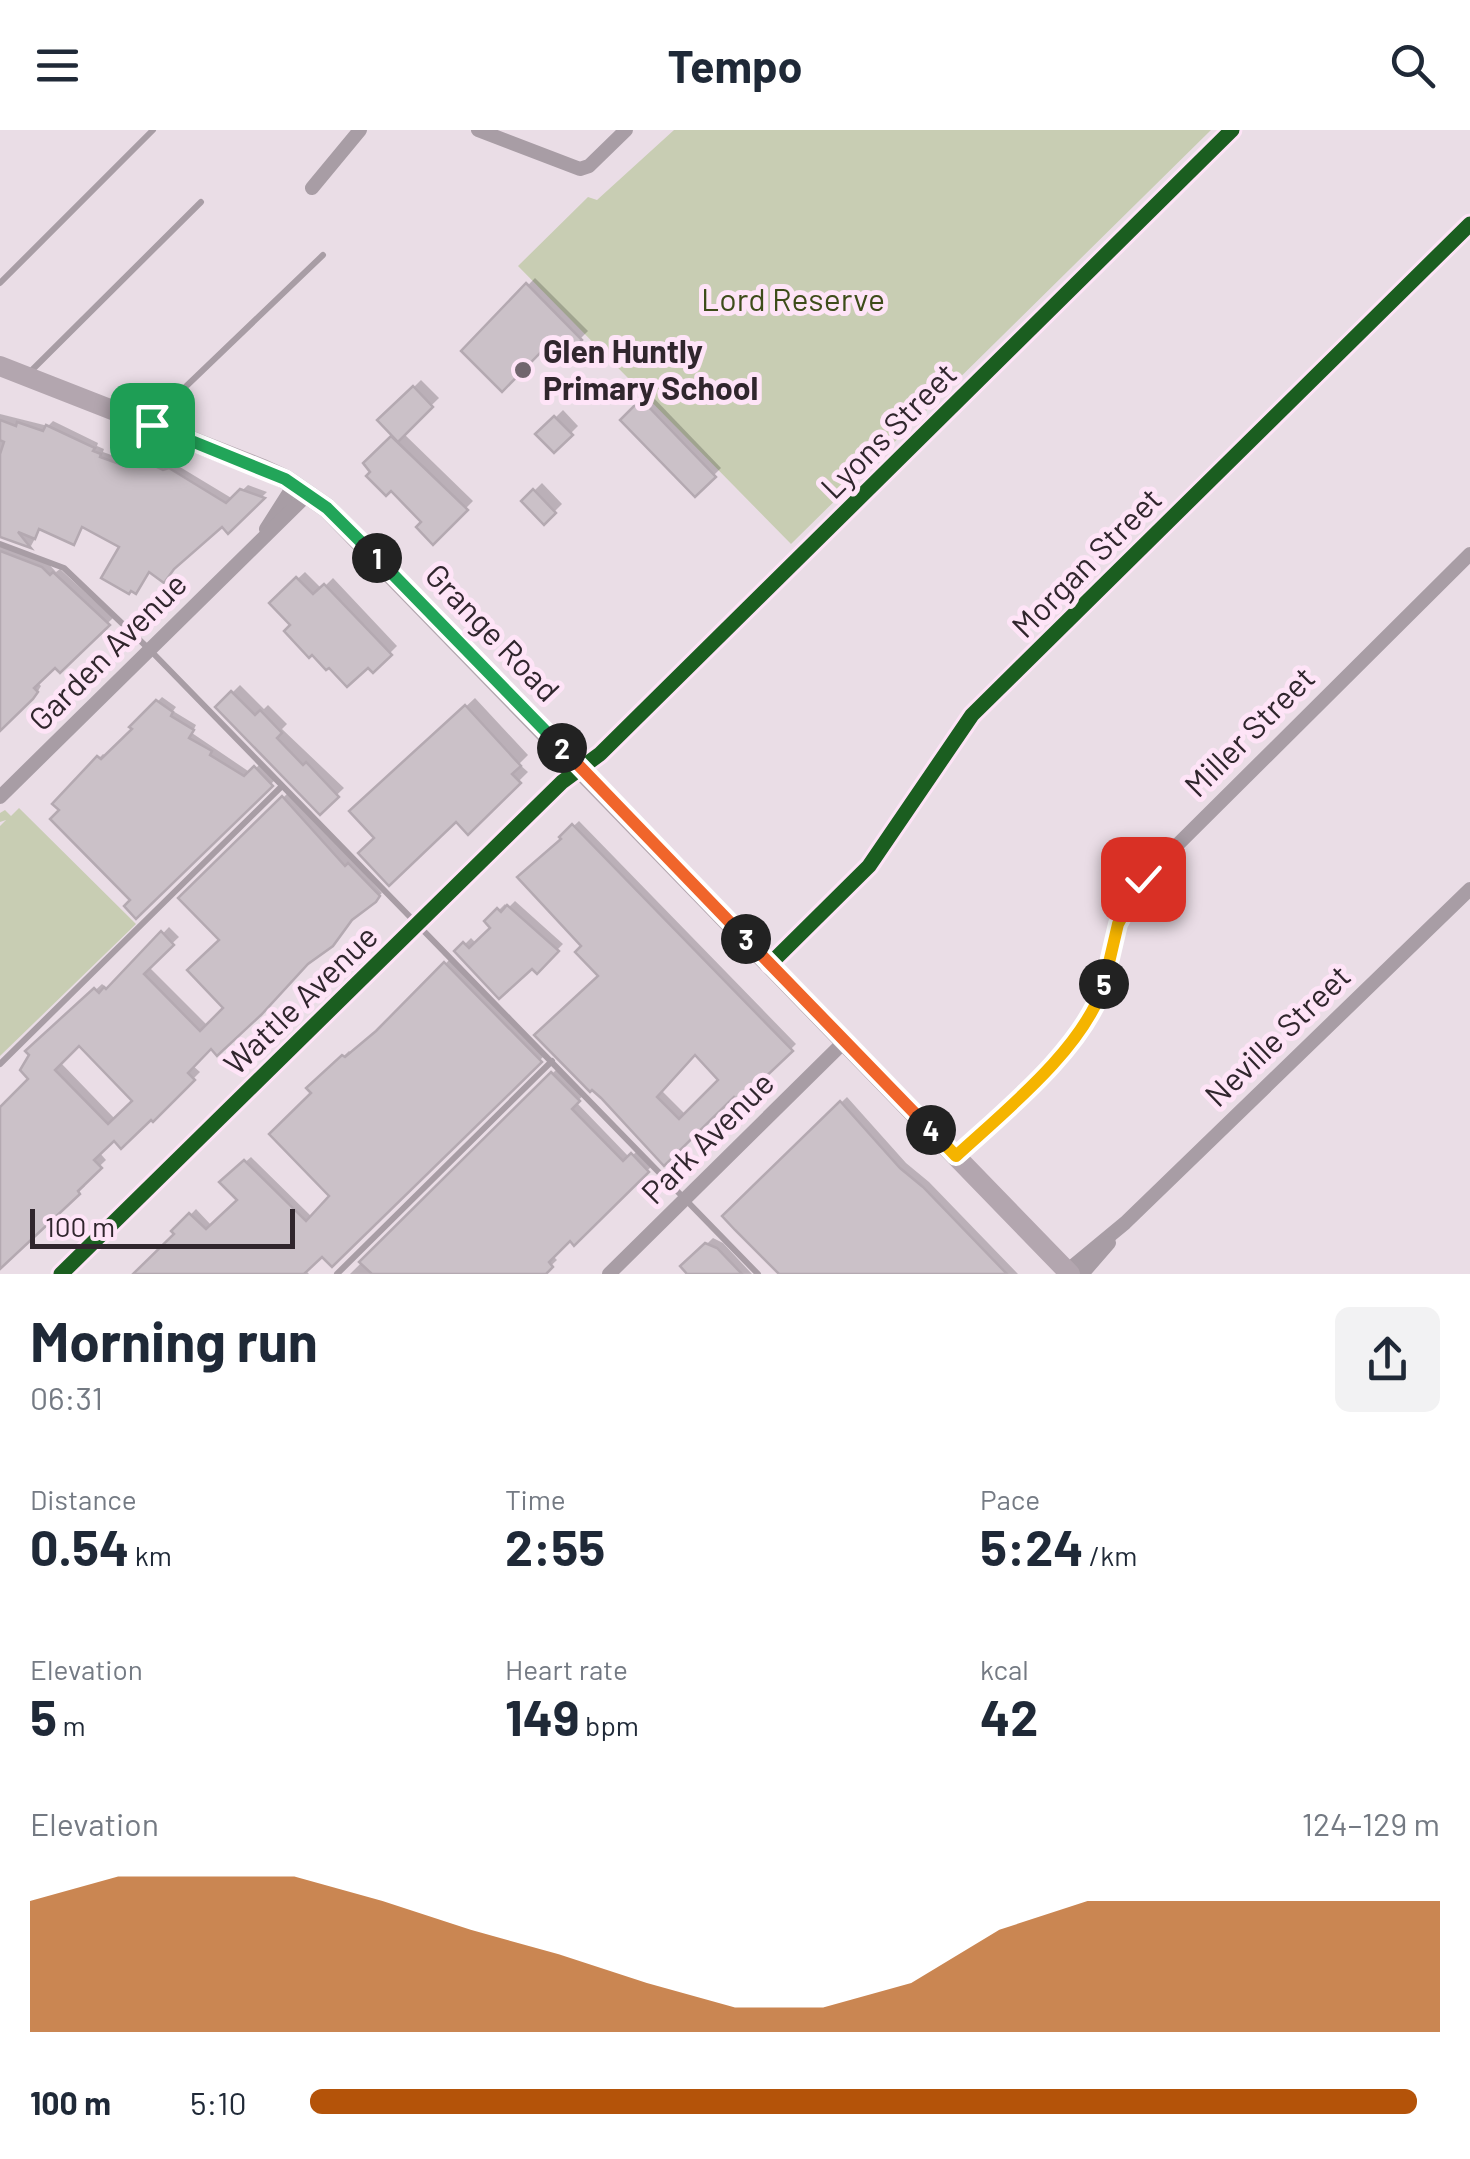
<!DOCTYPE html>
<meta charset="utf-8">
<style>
body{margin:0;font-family:Barlow,sans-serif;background:#f2f2f3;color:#1f2937;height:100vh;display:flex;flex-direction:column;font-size:38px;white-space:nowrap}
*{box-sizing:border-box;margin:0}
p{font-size:32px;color:#747a83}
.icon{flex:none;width:55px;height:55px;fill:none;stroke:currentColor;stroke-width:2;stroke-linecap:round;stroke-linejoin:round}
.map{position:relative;height:1144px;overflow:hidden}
.details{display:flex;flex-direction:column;background:#fff;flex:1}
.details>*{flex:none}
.scale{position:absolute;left:30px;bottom:25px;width:265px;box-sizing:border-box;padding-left:10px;border:5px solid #30262d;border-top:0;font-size:28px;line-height:35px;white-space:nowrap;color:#30262d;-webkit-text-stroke:8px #fee4f7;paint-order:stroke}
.pin{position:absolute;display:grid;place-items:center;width:85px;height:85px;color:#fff;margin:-42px;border-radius:20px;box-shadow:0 5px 15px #0006}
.km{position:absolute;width:50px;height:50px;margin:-25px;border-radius:50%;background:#222;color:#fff;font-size:28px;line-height:50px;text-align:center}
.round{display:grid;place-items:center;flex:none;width:105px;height:105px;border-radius:15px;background:#f2f2f3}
.overview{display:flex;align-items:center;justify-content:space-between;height:170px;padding:0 30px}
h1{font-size:55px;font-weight:700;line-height:75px}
.stats{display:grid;grid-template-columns:repeat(3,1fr);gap:15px;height:170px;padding:10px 30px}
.stats div{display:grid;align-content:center}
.stats b{font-size:50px;font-weight:700}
.stats small{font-size:28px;font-weight:400}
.stats p{font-size:28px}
.chart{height:280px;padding:20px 30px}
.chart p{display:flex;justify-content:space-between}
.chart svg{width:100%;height:180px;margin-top:10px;fill:#b45309;opacity:.7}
ul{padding:0 30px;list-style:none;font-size:32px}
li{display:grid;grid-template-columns:160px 120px 1fr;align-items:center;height:75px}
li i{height:25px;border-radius:12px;background:#b45309}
header{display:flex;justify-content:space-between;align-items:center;height:130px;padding:0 30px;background:#fff;font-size:45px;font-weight:700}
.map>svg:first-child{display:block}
.green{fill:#c8cdb3}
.shadow{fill:#0003;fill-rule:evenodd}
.building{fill:#cbc1c8;stroke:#b4a9b1;stroke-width:2.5;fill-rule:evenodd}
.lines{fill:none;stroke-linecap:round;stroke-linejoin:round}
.lane{stroke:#a89da5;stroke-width:6}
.street{stroke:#a89da5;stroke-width:14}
.secondary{stroke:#b3a6af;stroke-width:20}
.cycleway-casing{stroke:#fee4f7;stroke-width:21}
.cycleway{stroke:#1b5e20;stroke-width:15}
.split-1-casing{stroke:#fff;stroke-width:20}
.split-2-casing{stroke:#fff;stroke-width:20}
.split-3-casing{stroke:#fff;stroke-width:20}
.split-4-casing{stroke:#fff;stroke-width:20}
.split-5-casing{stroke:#fff;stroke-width:20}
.split-6-casing{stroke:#fff;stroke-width:20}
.split-1{stroke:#22a559;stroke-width:12}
.split-2{stroke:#22a559;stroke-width:12}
.split-3{stroke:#f0652b;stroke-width:12}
.split-4{stroke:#f0652b;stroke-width:12}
.split-5{stroke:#f5b400;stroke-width:12}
.split-6{stroke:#f5b400;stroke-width:12}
.poi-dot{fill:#71666e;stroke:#fee4f7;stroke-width:4}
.labels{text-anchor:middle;stroke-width:10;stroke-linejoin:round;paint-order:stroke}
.park-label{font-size:32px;fill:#3d4c19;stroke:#fee4f7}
.poi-label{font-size:32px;font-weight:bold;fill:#30262d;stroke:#fee4f7;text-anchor:start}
.street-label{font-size:32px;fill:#30262d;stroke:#fee4f7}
</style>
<header><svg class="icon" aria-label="menu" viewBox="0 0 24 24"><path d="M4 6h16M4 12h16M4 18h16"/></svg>Tempo<svg class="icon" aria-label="search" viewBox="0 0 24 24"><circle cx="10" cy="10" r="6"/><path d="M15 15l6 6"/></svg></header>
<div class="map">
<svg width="1470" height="1144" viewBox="0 0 1470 1144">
<rect width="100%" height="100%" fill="#eadde6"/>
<g class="green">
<path d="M674 0H1211L791 414 518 136 588 67 597 70Z"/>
<path d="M19 678 136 794 0 926V696L6 690 0 692V683L5 680 11 686Z"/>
</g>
<g class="shadow">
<path d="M535 148 588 201 565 224 557 216 464 221Z"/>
<path d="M421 250 439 268 403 303 473 371 433 411 424 392 366 333 395 305 381 290Z"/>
<path d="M650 264 721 338 695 364 623 290Z"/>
<path d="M563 280 578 296 554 320 539 304Z"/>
<path d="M0 284 48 296 53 291 98 313 97 316 104 319 103 322 131 332 140 321 169 336 175 334 233 369 248 355 267 362 228 400 222 394 150 440 136 461 123 416 84 395 74 412 41 397 31 416 0 406Z"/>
<path d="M542 353 562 374 544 392 524 371Z"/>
<path d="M0 412 47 432 56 442 60 439 113 488 60 539 55 534 37 552 41 556 38 561 0 597Z"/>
<path d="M305 442 322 459 333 448 397 516 373 540 293 495 272 473Z"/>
<path d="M240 555 264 579 268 575 287 594 282 599 344 658 320 681 218 577Z"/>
<path d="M162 567 176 577 173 581 196 595 192 603 251 643 260 634 275 650 136 785 133 770 55 674 103 624 107 627 136 598 133 597Z"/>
<path d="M475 568 528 625 519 634 528 642 468 701 456 689 378 708 353 682Z"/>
<path d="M290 661 382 763 211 916 192 935 200 942 153 989 114 1007 99 1022 106 1030 82 1053 85 1056 0 1137V977L32 949V925L29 922 102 854 107 858 114 855 169 797 179 807 148 836 208 896 227 878 222 810 181 768ZM79 913 135 971 116 990 60 932Z"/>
<path d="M579 691 796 914 740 969 742 956 668 1030 603 966 601 846 585 816 562 707ZM696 921 722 950 686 985 661 960Z"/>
<path d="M515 771 563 814 537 840 532 836 457 822 471 808 477 814 494 797 488 791 505 774 508 778Z"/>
<path d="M451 828 545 925 333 1135 322 1124 305 1140 309 1144H145L178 1104 175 1101 196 1079 212 1096 240 1070 223 1052 251 1027 312 1087 332 1066 315 953 349 921 352 924 384 897Z"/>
<path d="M558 938 584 965 576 972 630 1028 638 1020 653 1035 574 1112 570 1108 552 1125 557 1130 542 1144H350Z"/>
<path d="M847 967 906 1033 929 1052 1018 1144H781L725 1086Z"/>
<path d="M713 1108 723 1113 752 1144H690L683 1137Z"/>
</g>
<g class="building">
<path d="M526 153 582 210 565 227 557 219 549 228 542 221 502 262 461 221Z"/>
<path d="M413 256 433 277 398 312 377 290Z"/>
<path d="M641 269 716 347 695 367 620 290Z"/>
<path d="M554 286 573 305 554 323 535 304Z"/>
<path d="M0 290 16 296 17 292 43 301 46 295 95 318 93 321 101 324 100 327 125 336 132 325 163 340 169 338 226 373 240 359 265 368 228 404 222 397 174 439 164 453 149 442 136 464 131 461 129 464 101 448 119 417 82 397 74 415 39 399 35 409 18 402 31 418 0 407V324L4 312 0 310Z"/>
<path d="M391 306 468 380 433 415 416 397 421 392 391 361 386 366 366 346 370 342 363 333Z"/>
<path d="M533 359 556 383 544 395 521 371Z"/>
<path d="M0 421 42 437 50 445 53 442 110 495 60 543 55 538 34 558 38 562 33 569 0 601Z"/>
<path d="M296 447 313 464 324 454 392 525 373 543 368 538 347 557 329 538 326 540 312 525 309 528 284 501 290 495 269 473Z"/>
<path d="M231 561 255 585 260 580 282 603 277 608 303 635 306 632 339 667 320 685 215 577Z"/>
<path d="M156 570 173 582 171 586 194 600 189 608 212 621 210 625 244 646 254 636 273 656 136 789 124 776 130 770 50 689 59 680 52 674 97 626 101 629 132 599 129 597Z"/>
<path d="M465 575 521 636 512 644 521 653 468 705 456 692 389 756 358 723 374 708 349 681Z"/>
<path d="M282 666 345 736 348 733 380 766 376 772 352 790 333 816 308 834 261 885 217 926 211 919 188 943 195 950 153 992 151 990 121 1019 114 1011 94 1030 102 1038 78 1061 80 1064 0 1139V977L28 949 20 940 29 925 25 921 94 858 99 863 104 857 106 859 161 801 174 815 144 844 200 901 223 878 187 840 219 810 178 768ZM79 916 132 971 108 994 55 940Z"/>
<path d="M572 694 793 921 739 972 734 967 664 1036 601 968 592 960 590 962 534 905 598 846 575 822 581 816 517 747 561 709 559 707ZM695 925 718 950 679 989 657 967Z"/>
<path d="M507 775 559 821 537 844 532 839 499 869 454 821 463 812 469 818 490 798 484 791 497 778 501 782Z"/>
<path d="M444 832 542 932 332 1137 322 1127 304 1144H133L174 1104 171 1101 189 1083 206 1099 237 1070 219 1052 244 1030 306 1091 329 1066 269 1004 311 963 306 958 342 925 345 927 376 901Z"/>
<path d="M551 942 580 971 572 979 623 1031 631 1023 649 1042 574 1116 570 1111 549 1132 553 1137 546 1144H372L359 1132Z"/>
<path d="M840 971 900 1038 923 1057 1007 1144H779L735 1100 722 1086Z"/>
<path d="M705 1113 717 1118 742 1144H687L680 1136Z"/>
</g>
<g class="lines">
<g class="lane">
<path d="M0 153 153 0"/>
<path d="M30 242 201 72"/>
<path d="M156 290 177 265 323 125"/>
<path d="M0 414 64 438 150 520 758 1144"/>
<path d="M0 934 282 656"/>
<path d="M337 1144 552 931"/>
</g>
<g class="street">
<path d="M478 0 580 39 589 36 626 0"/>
<path d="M312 58 360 0"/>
<path d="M266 399 294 355"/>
<path d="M0 667 308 364"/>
<path d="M770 834 869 736 972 585 1470 94"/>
<path d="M956 1026C997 989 1070 927 1094 879 1115 834 1112 791 1143 749L1470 424"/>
<path d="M1067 1141 1125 1093 1470 759"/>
<path d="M61 1144 562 652 600 624 1232 0"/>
<path d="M609 1144 845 911"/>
<path d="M1082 1144 1109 1113"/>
</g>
<path class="secondary" d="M0 236 263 339 285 349 327 378 1070 1144"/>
<defs>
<g id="cycleway">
<path d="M770 834 869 736 972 585 1470 94"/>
<path d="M61 1144 562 652 600 624 1232 0"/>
</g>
</defs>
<use href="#cycleway" class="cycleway-casing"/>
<use href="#cycleway" class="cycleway"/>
</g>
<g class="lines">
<defs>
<path id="split-1" d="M152 295 285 349 327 378 377 428"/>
<path id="split-2" d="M377 428 562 618"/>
<path id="split-3" d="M562 618 746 809"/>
<path id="split-4" d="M746 809 931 1000"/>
<path id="split-5" d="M931 1000 956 1026C1005 981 1084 918 1104 854"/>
<path id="split-6" d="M1104 854 1118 794 1143 749"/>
</defs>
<use href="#split-1" class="split-1-casing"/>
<use href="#split-2" class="split-2-casing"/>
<use href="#split-3" class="split-3-casing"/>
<use href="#split-4" class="split-4-casing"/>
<use href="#split-5" class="split-5-casing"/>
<use href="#split-6" class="split-6-casing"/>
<use href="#split-1" class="split-1"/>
<use href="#split-2" class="split-2"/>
<use href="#split-3" class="split-3"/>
<use href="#split-4" class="split-4"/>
<use href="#split-5" class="split-5"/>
<use href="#split-6" class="split-6"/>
</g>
<circle class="poi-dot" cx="523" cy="240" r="10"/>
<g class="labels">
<g class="park-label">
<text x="793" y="181">Lord Reserve</text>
</g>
<g class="poi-label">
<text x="543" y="233">Glen Huntly<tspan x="543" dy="37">Primary School</tspan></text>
</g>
<g class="street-label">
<text transform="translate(889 301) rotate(-45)" y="11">Lyons Street</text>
<text transform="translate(1087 433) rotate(-45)" y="11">Morgan Street</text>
<text transform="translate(492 503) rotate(46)" y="11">Grange Road</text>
<text transform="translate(108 522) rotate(-45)" y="11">Garden Avenue</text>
<text transform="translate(1250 602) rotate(-45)" y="11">Miller Street</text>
<text transform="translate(301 870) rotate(-44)" y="11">Wattle Avenue</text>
<text transform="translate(1278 906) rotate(-44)" y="11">Neville Street</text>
<text transform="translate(708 1008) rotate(-45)" y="11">Park Avenue</text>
</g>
</g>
</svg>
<div class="scale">100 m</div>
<div class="pin" style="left:152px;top:295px;background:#1e9e55"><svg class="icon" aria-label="arrive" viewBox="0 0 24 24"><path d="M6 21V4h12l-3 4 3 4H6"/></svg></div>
<div class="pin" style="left:1143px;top:749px;background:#d93025"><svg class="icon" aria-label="check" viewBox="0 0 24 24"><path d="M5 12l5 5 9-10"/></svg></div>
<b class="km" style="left:377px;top:428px">1</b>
<b class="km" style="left:562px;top:618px">2</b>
<b class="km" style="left:746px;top:809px">3</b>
<b class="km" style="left:931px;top:1000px">4</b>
<b class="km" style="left:1104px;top:854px">5</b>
</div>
<section class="details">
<div class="overview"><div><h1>Morning run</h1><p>06:31</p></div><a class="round"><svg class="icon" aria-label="share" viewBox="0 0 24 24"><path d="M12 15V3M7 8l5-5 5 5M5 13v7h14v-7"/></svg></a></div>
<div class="stats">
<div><p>Distance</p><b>0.54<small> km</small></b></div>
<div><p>Time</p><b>2:55</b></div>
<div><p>Pace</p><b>5:24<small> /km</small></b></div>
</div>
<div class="stats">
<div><p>Elevation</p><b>5<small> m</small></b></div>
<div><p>Heart rate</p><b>149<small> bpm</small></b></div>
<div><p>kcal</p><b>42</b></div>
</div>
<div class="chart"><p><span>Elevation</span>124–129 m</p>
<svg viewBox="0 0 160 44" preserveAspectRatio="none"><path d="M0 44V12L10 6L20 6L30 6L40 12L50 19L60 25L70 32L80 38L90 38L100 32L110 19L120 12L130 12L140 12L150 12L160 12V44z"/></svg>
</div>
<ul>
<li><b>100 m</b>5:10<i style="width:98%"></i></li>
</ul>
</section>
